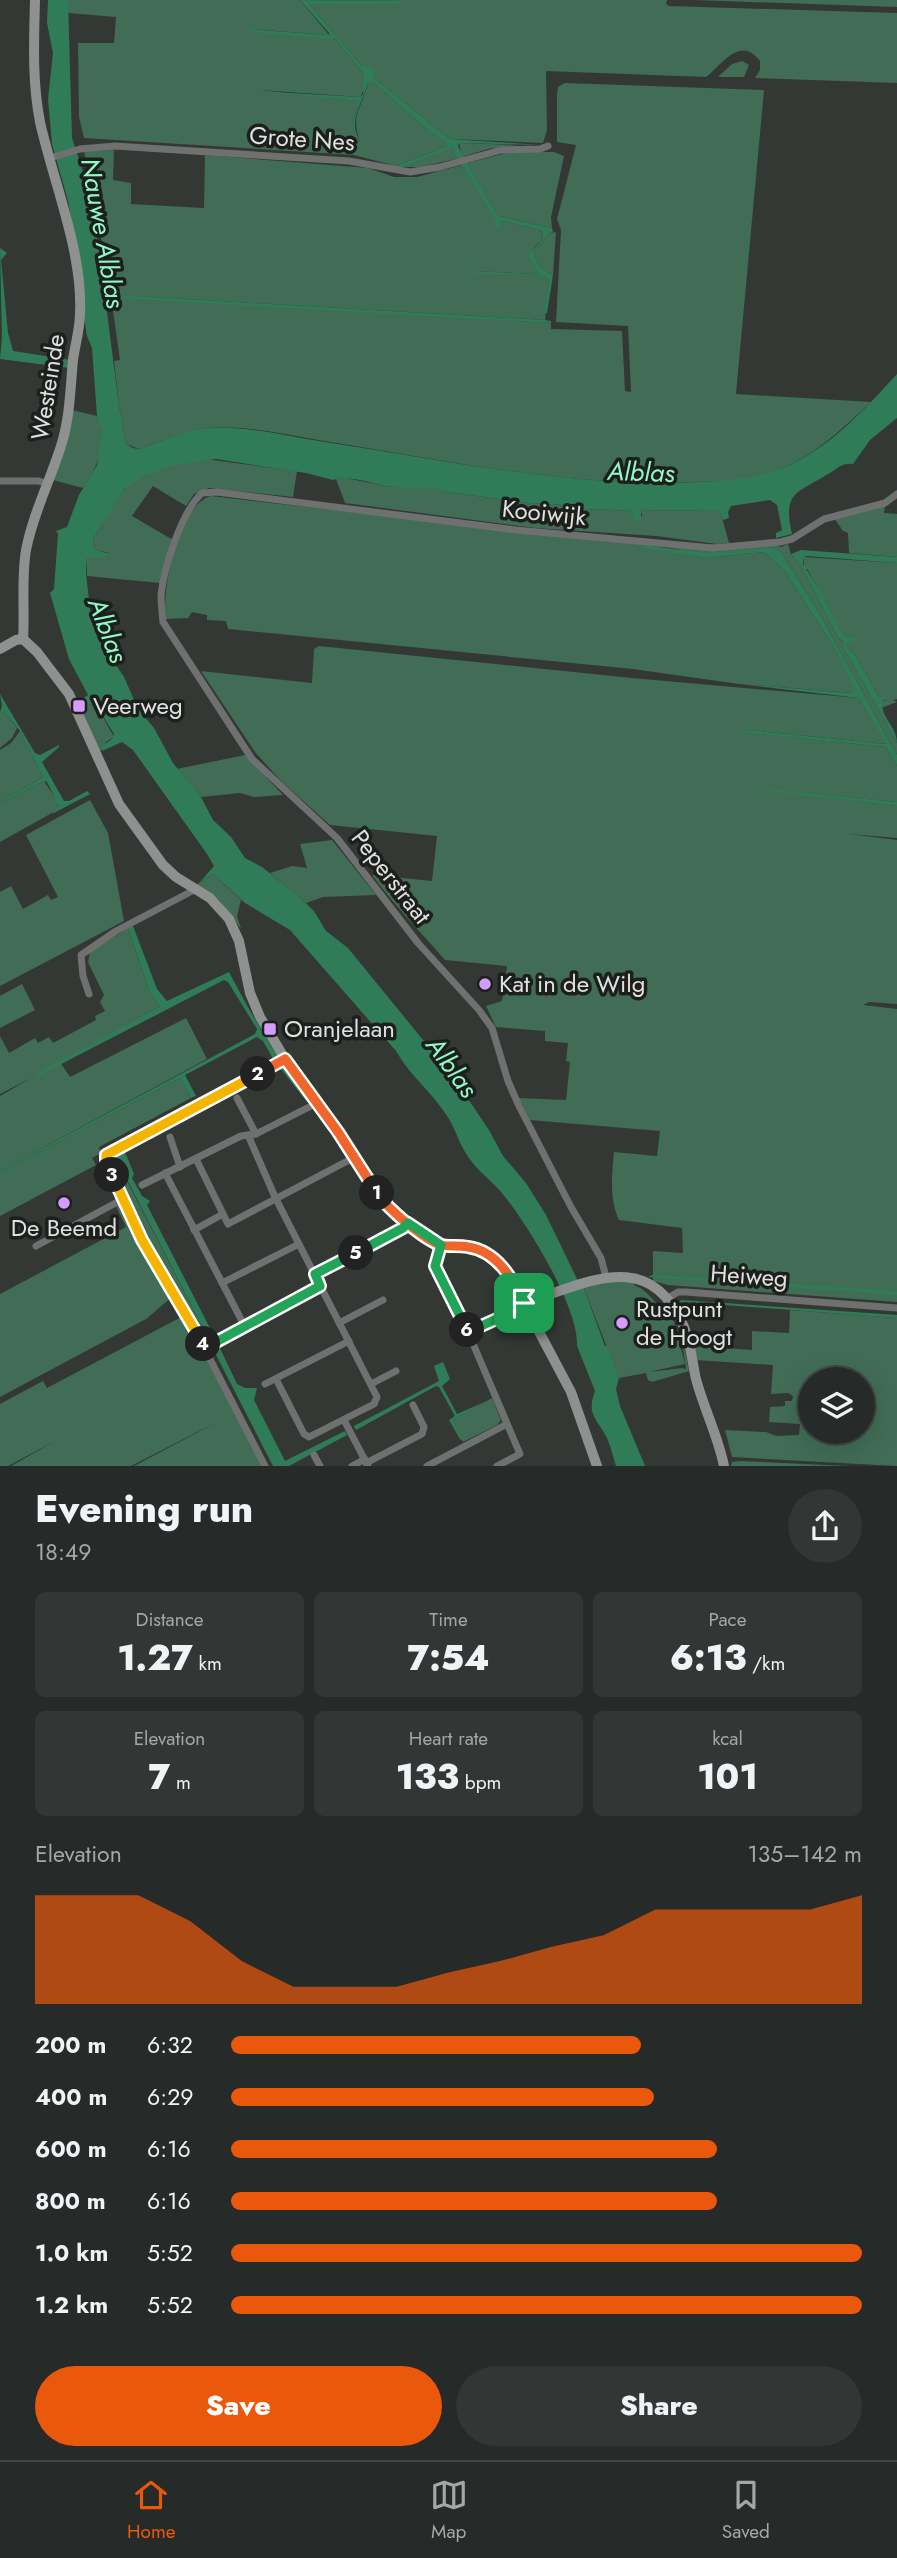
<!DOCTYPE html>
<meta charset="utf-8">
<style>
body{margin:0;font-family:Jost,sans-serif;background:#323634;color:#f1f3f6;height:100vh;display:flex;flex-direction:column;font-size:26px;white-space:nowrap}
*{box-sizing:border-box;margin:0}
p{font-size:23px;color:#a4a7a8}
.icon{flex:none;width:38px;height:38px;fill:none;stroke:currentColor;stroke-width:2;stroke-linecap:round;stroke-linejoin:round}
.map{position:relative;height:1466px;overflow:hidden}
.sheet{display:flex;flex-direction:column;background:#262a28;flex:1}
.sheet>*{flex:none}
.controls{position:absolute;left:798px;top:1367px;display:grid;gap:14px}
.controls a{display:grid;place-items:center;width:77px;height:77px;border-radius:50%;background:#262a28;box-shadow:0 7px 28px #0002,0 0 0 2px #424645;font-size:35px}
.pin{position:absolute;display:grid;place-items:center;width:60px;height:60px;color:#fff;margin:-30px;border-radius:14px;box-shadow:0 4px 10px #0006}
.km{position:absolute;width:35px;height:35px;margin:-18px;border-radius:50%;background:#222;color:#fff;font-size:19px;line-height:35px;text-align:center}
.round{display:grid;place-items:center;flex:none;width:74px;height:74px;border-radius:37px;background:#323634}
.overview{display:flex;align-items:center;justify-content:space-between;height:119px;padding:0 35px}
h1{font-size:38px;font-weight:800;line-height:52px}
.stats{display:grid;grid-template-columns:repeat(3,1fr);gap:10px;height:119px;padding:7px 35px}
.stats div{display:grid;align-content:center;border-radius:10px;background:#323634;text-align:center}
.stats b{font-size:35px;font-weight:800}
.stats small{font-size:19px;font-weight:400}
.stats p{font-size:19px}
.chart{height:196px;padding:14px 35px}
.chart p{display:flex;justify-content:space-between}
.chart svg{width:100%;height:126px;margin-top:7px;fill:#ea580c;opacity:.7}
.cta{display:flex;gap:14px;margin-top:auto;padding:14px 35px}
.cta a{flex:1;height:80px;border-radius:42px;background:#ea580c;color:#fff;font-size:28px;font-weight:800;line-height:80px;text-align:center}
.cta a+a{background:#323634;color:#f1f3f6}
ul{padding:0 35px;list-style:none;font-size:23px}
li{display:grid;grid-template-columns:112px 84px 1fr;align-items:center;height:52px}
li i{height:18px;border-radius:9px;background:#ea580c}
.dock{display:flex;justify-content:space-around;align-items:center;height:98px;border-top:2px solid #424645;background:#262a28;font-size:19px;color:#a4a7a8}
.dock a{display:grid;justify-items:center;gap:4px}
.dock .active{color:#ea580c}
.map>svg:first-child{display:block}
.green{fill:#416c55;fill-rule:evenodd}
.water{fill:#307c58}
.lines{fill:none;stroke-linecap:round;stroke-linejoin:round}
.street{stroke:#6f7170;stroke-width:7}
.secondary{stroke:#8e918f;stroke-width:10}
.split-1-casing{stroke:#fff;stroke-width:14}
.split-2-casing{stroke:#fff;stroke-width:14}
.split-3-casing{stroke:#fff;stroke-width:14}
.split-4-casing{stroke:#fff;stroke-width:14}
.split-5-casing{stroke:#fff;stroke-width:14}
.split-6-casing{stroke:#fff;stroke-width:14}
.split-7-casing{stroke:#fff;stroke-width:14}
.split-1{stroke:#f0652b;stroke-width:9}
.split-2{stroke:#f0652b;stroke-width:9}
.split-3{stroke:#f5b400;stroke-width:9}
.split-4{stroke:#f5b400;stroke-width:9}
.split-5{stroke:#22a559;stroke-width:9}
.split-6{stroke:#22a559;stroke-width:9}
.split-7{stroke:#22a559;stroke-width:9}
.poi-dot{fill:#d49cfc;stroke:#1d1f1d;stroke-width:2.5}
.labels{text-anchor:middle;stroke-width:7;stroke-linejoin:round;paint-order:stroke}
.street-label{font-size:24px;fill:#dee1df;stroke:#1d1f1d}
.poi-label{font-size:24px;fill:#dee1df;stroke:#1d1f1d;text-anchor:start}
.water-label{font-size:26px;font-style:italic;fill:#91fac4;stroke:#1d1f1d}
</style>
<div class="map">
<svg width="897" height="1466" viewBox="0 0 897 1466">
<rect width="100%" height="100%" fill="#333835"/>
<g class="green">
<path d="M68 0H300L329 35 250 29 334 38 364 74C366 79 364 92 360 97L259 90 359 101 352 124 361 144C349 113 362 111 368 82H373L417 121 447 142V146L396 166 354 155 84 138 79 117 78 43H114L116 17 68 13Z"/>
<path d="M305 0H667L666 4 669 6 897 13V83L755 78 760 70V61C740 35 723 64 706 77L546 71 547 130 543 143 450 139 374 78V73L362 66 309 4H401L400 1Z"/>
<path d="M693 0H897V7Z"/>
<path d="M742 61 749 65 744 77H718L732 64Z"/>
<path d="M565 83 764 90 736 394 871 402C838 433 807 463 762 476 741 482 716 481 694 482 574 488 449 461 330 442 290 436 251 425 210 428 185 430 162 442 139 449L126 444 119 406 114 361 120 360 107 268 84 151 114 150 113 180 131 183V204L204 208 205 155 368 168 394 177H417L462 165 454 169 463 167 497 221 496 227 498 228 502 221 538 229 542 233 543 238C526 256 531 254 538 274L472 271 544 276 549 280 545 320 114 295 551 323V329L622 331 625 391 631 392 628 326 556 322 561 230 557 219 576 145 557 142V94L558 87Z"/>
<path d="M459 143 517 145 488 149 462 157Z"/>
<path d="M449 148H452L460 158 420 167H403Z"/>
<path d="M510 152H554L564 156 551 217 552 228 498 216 468 166 471 162Z"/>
<path d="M556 232 553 275 539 266 534 253 549 233Z"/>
<path d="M72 410 97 416C110 441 97 467 83 488L53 480Z"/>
<path d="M205 459 297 471 293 497 209 488 194 494 186 506 153 486 132 516 173 540 160 583 87 576V557L109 553 94 549 93 539C104 523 113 501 126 487 145 468 180 464 205 459Z"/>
<path d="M345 478 392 487H437L447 492 529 503 572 505 584 509 634 511 633 522 642 516 641 510 717 511 721 514 729 543 717 544 656 536 535 528 345 503 336 479Z"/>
<path d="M211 496 464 525 662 544 776 545 781 547 788 544 791 554 801 566 838 638 843 642 822 595 807 569H804V557L897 563V699L893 700 897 702 881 708 882 702 886 699 879 697 854 653 845 647 844 649 897 743V755L816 607 780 551C752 548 725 555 697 553 681 551 658 542 643 548L707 558 764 552 784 570 833 646 856 689 853 693 739 684 633 669 228 629 226 621 207 620V615L192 612 188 618 166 619C161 589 179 504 211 496Z"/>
<path d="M885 506 884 513 897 514V557L849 553 848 533 843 531 834 518Z"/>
<path d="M319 646 632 678 859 698 887 744 748 730 743 732 886 747 897 766V802L758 789 897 806V838L848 834 897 840V1004L869 1002 863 1005 897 1009V1302L668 1285 653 1281V1251L683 1253 682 1228 619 1220C609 1199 612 1175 614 1152L657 1156 660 1131 530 1120 519 1098 566 1100 570 1062 566 1061 568 1043 545 1041V1031L496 1027 486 1006 502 1001 507 966 445 960C420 931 394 905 372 875L432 881 437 836 330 825 280 780 255 752 201 671 312 683 314 649Z"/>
<path d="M95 703 114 737 106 742 100 752 81 708Z"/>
<path d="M0 712H4L17 728 12 738 0 748Z"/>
<path d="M20 731 43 777 0 802V750L11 743Z"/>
<path d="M245 755 283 795 254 797 240 793 201 797 177 769Z"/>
<path d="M44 781 58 802 59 809 0 842V804Z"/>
<path d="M90 800 108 833 124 921 0 986V892L11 886 23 909 48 895 51 900 58 897 26 835Z"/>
<path d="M332 840 376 895 323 897 306 903 270 873 292 866 307 868 300 844Z"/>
<path d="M213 874 241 900 237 916 241 929 219 900 197 884Z"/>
<path d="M128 928 150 993 160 1006 60 1062 70 1077 186 1018 207 1059 0 1171V1096L31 1078 0 1094V1036L9 1053 35 1038 38 1043 49 1037 53 1043 96 1020 95 1016 105 1011 100 1002 104 995 88 962 90 952Z"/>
<path d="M22 984 35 1010 0 1028V996Z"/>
<path d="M180 1078 191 1098 99 1147 101 1153 92 1158 96 1165 0 1216V1173Z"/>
<path d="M114 1154 123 1173 208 1338 201 1333 190 1313 154 1257 112 1165 109 1158Z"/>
<path d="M122 1203 173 1296 146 1319 0 1397V1294L126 1227 116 1206Z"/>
<path d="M610 1281H634V1285C652 1292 657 1309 673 1318L685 1364 649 1372 682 1368 686 1369 679 1322 689 1371 652 1382 648 1380 646 1373 619 1378 583 1286Z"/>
<path d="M790 1310 897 1318V1466L732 1457 725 1430 766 1432 776 1436 799 1435 800 1424 769 1422 770 1407 785 1406V1401H792L793 1396 788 1393 771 1394 773 1365 695 1360 693 1346 752 1350V1331L789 1333ZM810 1379H863V1432H810Z"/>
<path d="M185 1315 265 1466H134L221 1420 131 1466H11L55 1441 8 1466H0V1404L43 1381 47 1388Z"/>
<path d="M492 1398 501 1420 497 1425 463 1442 453 1420Z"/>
<path d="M740 1461 848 1466H731L732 1462Z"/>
</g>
<g class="water">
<path d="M48 0H68L72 138 84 175 98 242 119 406 126 444 133 448 139 449C162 442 186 429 210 428 250 426 286 436 325 442 449 461 574 488 700 482 728 480 756 479 783 468 829 449 864 410 897 374V418L870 440 853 464C842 462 837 469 828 474 798 493 782 491 792 534L776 538V533L782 530 777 505 770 500 731 506 728 512 729 518 723 520 721 514 717 511 641 510V520L633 522V511L584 509 572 505 529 503 447 492C431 485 411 489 393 487 374 485 353 475 333 480L306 473 216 459 171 466 144 476 124 489 93 539 94 549 110 554 105 557H87L86 574 91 617 97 637 124 677 138 709 154 728 173 763 201 797 213 820 231 837 245 858 262 867 298 896 314 911 326 931 348 948 454 1078 489 1130 503 1156 526 1183 546 1215 578 1281 583 1286 605 1346H607L619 1378 616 1389 620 1406 645 1466H616C613 1457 611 1447 607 1438 597 1418 586 1415 595 1391L577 1346C579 1308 529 1227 505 1197 496 1184 482 1175 472 1162 461 1149 457 1133 449 1119 434 1094 410 1076 396 1051L290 930 245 903 213 874 200 882 214 866 207 854 133 750 122 742 102 751V746L112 739 114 734 95 703 81 708 78 702 88 695 69 659 50 593 54 589 58 534 56 531 67 527 79 495 97 465 102 432 97 416 92 348 87 336 84 318V287L68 201 52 144 48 99 53 53 47 23Z"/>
<path d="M300 0 400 1 402 4H309L362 66 375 68 374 78 450 139 540 145 459 143 458 146 467 163 474 162 468 165 498 216 552 228 553 232 549 233 534 253 539 266 553 275 547 313H544L549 280 544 276 473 273 471 271 538 274 529 255 543 238 542 232 537 229 502 221 498 229 496 227V221L463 167 453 169 462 165 452 148 398 169 386 164 396 166 447 146V143L417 121 373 82H368C365 96 356 109 355 122 354 130 359 138 360 145L352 124 359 101 255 91 360 97 363 94 364 74 334 38 329 39 253 32 249 29 329 35V33Z"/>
<path d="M0 248 7 253 1 260 8 333 13 351 71 360 70 368 0 359 2 337Z"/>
<path d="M114 295 545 320 551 321V323L115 298Z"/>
<path d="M644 545 706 553 769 548 780 551 816 607 897 755V766L886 747 740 732 748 730 886 744 859 698 739 684 852 693 855 689 833 646 784 570 764 552 707 558 645 549 642 548Z"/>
<path d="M801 550 897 557V563L807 556 804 557 803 564 822 594 826 595 824 599 844 637 856 638V640L847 643V648L854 653 879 697H887L882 702C881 718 897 727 897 743L844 649V642L838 638 801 566 791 554Z"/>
<path d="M0 694 35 753 40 755 59 745V747L42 762 64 801H69L87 791 90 794 52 814 59 806 47 782 44 781 0 804V802L43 777 20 731 4 712H0L2 706Z"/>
<path d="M755 788 897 802V806L759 790Z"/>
<path d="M133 926 157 989 167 1001 229 972C253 1018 278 1060 309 1101L307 1102 281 1069 125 1152 134 1174 132 1178 142 1196 150 1201 147 1205 215 1338 212 1340 208 1338 114 1154 277 1066 263 1041 257 1037 185 1075 196 1096 191 1098 180 1078 0 1173V1171L255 1034 257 1029 228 982 224 980 38 1076 36 1074 160 1006 150 993 128 928Z"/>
<path d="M652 1275 897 1291V1295L648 1277Z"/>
<path d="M681 1300 897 1315V1318L685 1302 681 1303 686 1315 684 1316 679 1303Z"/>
<path d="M218 1344 237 1384 245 1388H257L254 1400 285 1461 345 1431 347 1435 289 1466H273L213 1349Z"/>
<path d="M443 1362 450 1379 442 1386 457 1414 487 1401 453 1420 463 1441 460 1439 449 1420 455 1416 439 1387 436 1386 356 1430 354 1426 439 1381 434 1366Z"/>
</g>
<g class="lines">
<g class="street">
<path d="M50 158 80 149 115 146 349 161 410 172 440 167 501 150 540 149 548 146"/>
<path d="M0 481H39L47 484"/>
<path d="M89 994 83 976 81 955 116 931 196 889"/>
<path d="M237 1098 256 1134"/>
<path d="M248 1135 275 1197 377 1397 374 1404 309 1437 304 1434 276 1379"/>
<path d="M170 1137 180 1167"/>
<path d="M196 1159 228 1224 355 1157"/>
<path d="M165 1173 244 1325"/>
<path d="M142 1185 241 1136 256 1134 317 1103"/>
<path d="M194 1230 223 1214"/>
<path d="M441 1245 435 1266 468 1332 520 1454 497 1466"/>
<path d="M36 1246 123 1199"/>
<path d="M315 1274 403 1228 408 1223"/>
<path d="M606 1277 601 1258 571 1207 519 1106 508 1081 492 1028 479 1010 418 943 337 838 252 759 163 622C162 613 161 604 161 595 164 567 182 511 202 493L217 492 516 530 713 548 780 542 792 539 824 519 885 503 897 494"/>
<path d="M222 1283 299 1244"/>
<path d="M668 1298 678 1292H686L897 1308"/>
<path d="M339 1323 383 1300"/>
<path d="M468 1332 525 1306"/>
<path d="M205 1348 320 1286"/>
<path d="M265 1384 349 1341"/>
<path d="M371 1384 396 1371"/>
<path d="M344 1420 368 1466"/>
<path d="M314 1455 320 1466"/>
<path d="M366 1463 422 1434 424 1427 413 1405"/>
<path d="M265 1466 194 1328 143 1240 106 1162V1155L285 1059"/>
<path d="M352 1466 365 1459"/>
<path d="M427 1466 507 1424"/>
</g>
<g class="secondary">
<path d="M23 639 37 652 69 694 119 804 163 865 176 877 210 898 229 919 239 941 250 993 260 1017 285 1059 338 1131 378 1195 386 1205 408 1223 441 1245 467 1246 481 1250 509 1275 571 1392 597 1466"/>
<path d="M23 639C25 609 21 579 26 550 33 514 49 483 60 449 70 420 70 391 73 360 75 345 80 329 80 313 83 252 53 181 40 122 32 81 34 41 35 0"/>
<path d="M0 649 16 640 23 639"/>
<path d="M524 1303C586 1284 649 1245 684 1327 691 1343 692 1362 696 1379 704 1409 718 1436 724 1466"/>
</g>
</g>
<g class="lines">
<defs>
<path id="split-1" d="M377 1193C388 1209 422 1238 440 1245 448 1247 459 1245 468 1247 497 1251 513 1279 524 1303"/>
<path id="split-2" d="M258 1074 285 1059 338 1132 377 1193"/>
<path id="split-3" d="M112 1175 106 1161V1155L258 1074"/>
<path id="split-4" d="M112 1175 142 1240 203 1344"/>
<path id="split-5" d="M203 1344 205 1348 320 1286 315 1274 356 1253"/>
<path id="split-6" d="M356 1253 403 1228 408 1223 441 1245 435 1266 467 1330"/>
<path id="split-7" d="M467 1330 468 1332 525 1306 524 1303"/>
</defs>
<use href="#split-1" class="split-1-casing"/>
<use href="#split-2" class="split-2-casing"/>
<use href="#split-3" class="split-3-casing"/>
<use href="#split-4" class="split-4-casing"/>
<use href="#split-5" class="split-5-casing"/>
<use href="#split-6" class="split-6-casing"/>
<use href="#split-7" class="split-7-casing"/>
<use href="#split-1" class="split-1"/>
<use href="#split-2" class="split-2"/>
<use href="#split-3" class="split-3"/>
<use href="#split-4" class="split-4"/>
<use href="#split-5" class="split-5"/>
<use href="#split-6" class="split-6"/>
<use href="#split-7" class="split-7"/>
</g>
<g class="poi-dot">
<rect x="72" y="699" width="14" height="14" rx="3.5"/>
<circle cx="485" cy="984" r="7"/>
<rect x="263" y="1022" width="14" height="14" rx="3.5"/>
<circle cx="64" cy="1203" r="7"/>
<circle cx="622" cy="1323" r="7"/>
</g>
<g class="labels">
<g class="street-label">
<text transform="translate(302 139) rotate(4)" y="8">Grote Nes</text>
<text transform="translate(48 387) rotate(-81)" y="8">Westeinde</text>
<text transform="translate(544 513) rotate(6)" y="8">Kooiwijk</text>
<text transform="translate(391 877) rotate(52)" y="8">Peperstraat</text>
<text transform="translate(749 1276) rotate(4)" y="8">Heiweg</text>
</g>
<g class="poi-label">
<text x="93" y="714">Veerweg</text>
<text x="499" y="992">Kat in de Wilg</text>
<text x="284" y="1037">Oranjelaan</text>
<text x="64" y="1236" text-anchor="middle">De Beemd</text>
<text x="636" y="1317">Rustpunt<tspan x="636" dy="28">de Hoogt</tspan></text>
</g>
<g class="water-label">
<text transform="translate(103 233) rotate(80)" y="9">Nauwe Alblas</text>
<text transform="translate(641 472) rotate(2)" y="9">Alblas</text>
<text transform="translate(108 630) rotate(69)" y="9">Alblas</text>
<text transform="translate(452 1067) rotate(54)" y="9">Alblas</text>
</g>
</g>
</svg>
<div class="controls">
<a><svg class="icon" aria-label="layers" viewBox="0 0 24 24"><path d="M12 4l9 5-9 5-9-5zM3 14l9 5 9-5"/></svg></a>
</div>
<div class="pin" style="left:524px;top:1303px;background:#1e9e55"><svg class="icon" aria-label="arrive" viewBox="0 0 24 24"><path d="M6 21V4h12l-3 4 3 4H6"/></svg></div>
<b class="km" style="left:377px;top:1193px">1</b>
<b class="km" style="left:258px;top:1074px">2</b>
<b class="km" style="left:112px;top:1175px">3</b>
<b class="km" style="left:203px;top:1344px">4</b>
<b class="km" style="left:356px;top:1253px">5</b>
<b class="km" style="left:467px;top:1330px">6</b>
</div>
<section class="sheet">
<div class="overview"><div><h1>Evening run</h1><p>18:49</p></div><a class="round"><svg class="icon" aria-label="share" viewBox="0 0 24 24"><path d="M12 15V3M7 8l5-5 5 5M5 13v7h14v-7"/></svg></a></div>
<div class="stats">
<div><p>Distance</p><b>1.27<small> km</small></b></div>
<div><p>Time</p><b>7:54</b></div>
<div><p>Pace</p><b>6:13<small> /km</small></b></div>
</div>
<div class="stats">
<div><p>Elevation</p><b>7<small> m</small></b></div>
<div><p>Heart rate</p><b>133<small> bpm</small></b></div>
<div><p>kcal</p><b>101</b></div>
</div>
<div class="chart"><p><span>Elevation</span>135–142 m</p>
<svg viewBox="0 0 160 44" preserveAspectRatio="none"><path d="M0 44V6L10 6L20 6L30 15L40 29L50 38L60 38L70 38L80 33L90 29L100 24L110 20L120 11L130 11L140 11L150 11L160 6V44z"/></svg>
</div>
<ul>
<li><b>200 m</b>6:32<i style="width:65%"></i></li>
<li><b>400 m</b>6:29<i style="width:67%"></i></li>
<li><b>600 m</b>6:16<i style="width:77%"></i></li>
<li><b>800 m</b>6:16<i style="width:77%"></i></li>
<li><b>1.0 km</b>5:52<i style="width:100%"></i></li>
<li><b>1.2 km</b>5:52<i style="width:100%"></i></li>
</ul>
<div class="cta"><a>Save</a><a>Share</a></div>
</section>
<nav class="dock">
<a class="active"><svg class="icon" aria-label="home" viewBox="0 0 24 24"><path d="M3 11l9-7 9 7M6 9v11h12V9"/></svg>Home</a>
<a><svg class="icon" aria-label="map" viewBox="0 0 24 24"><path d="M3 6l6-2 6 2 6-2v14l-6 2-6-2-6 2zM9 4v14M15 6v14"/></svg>Map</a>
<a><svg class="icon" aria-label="saved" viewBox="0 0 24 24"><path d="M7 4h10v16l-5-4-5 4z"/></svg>Saved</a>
</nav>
